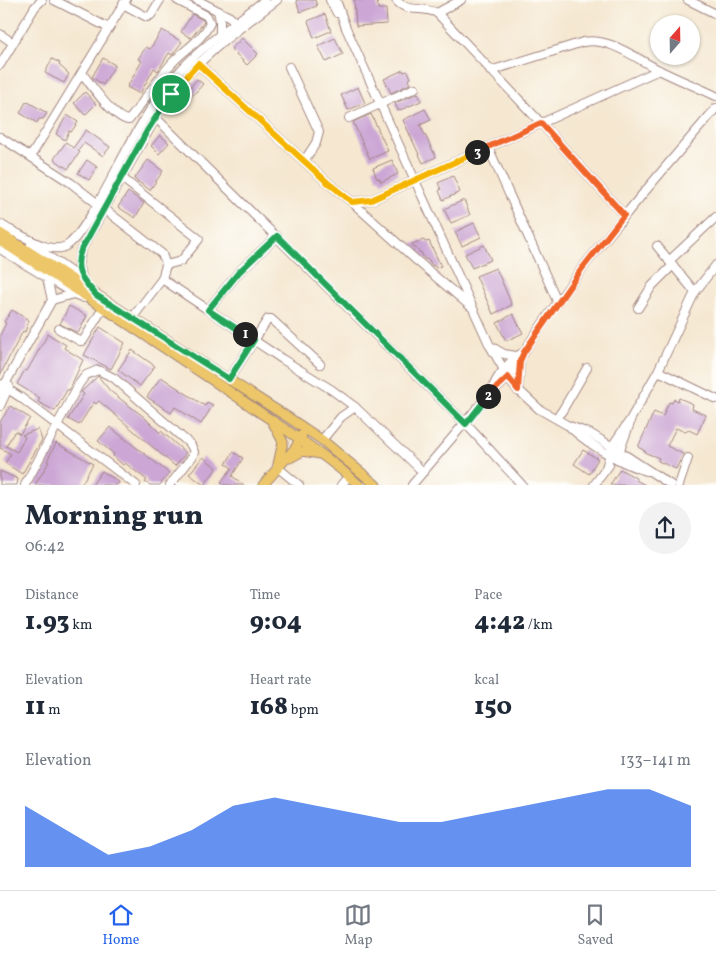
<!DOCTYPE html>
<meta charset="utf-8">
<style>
body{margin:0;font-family:Vollkorn,serif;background:#f2f2f3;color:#1f2937;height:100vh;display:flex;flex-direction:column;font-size:19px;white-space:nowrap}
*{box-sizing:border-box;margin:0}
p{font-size:16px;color:#747a83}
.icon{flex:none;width:28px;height:28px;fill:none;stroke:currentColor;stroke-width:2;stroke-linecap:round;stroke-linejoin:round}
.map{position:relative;height:485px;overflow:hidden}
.sheet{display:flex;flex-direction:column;background:#fff;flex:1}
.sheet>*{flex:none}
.needle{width:32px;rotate:20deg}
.fabs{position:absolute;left:650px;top:15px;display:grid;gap:10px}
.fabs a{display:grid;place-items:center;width:50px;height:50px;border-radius:50%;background:#fff;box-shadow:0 1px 4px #0004;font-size:25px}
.pin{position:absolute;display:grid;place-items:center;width:42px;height:42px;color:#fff;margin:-21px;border:2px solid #fff;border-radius:50%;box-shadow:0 1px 5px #0007}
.km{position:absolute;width:25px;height:25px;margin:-12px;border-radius:50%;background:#222;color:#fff;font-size:14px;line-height:25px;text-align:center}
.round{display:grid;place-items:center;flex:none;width:52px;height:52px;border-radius:26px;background:#f2f2f3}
.head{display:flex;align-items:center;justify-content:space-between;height:85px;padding:0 25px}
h1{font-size:28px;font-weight:800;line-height:38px}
.stats{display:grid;grid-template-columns:repeat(3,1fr);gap:8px;height:85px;padding:5px 25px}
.stats div{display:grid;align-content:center}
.stats b{font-size:25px;font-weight:800}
.stats small{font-size:14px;font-weight:400}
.stats p{font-size:14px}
.chart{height:140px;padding:10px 25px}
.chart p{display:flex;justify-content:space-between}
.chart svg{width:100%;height:90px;margin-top:5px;fill:#2563eb;opacity:.7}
.dock{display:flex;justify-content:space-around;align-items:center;height:70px;border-top:1px solid #e0e1e3;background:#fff;font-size:14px;color:#747a83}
.dock a{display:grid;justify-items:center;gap:2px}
.dock .on{color:#2563eb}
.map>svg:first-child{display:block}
.building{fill:#cca7d5}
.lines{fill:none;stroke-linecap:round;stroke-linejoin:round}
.minor-casing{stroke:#a0837e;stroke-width:10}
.major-casing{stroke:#a0837e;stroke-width:11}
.minor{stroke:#fff;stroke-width:8}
.major{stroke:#ecc669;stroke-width:9}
.split-1-casing{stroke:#fff;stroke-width:10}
.split-2-casing{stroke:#fff;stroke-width:10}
.split-3-casing{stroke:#fff;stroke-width:10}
.split-4-casing{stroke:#fff;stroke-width:10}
.split-1{stroke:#22a559;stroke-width:6}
.split-2{stroke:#22a559;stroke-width:6}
.split-3{stroke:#f0652b;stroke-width:6}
.split-4{stroke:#f5b400;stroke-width:6}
</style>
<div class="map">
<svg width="716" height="485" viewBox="0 0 716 485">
<rect width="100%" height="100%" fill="#fdfcf7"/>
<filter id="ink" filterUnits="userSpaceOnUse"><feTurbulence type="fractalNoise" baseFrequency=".02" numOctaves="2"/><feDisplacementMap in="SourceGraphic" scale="10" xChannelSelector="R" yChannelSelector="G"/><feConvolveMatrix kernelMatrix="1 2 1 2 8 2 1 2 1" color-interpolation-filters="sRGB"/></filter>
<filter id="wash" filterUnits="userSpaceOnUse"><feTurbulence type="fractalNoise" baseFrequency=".0096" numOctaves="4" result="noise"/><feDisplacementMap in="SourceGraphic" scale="20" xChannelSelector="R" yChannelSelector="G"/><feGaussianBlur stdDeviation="1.12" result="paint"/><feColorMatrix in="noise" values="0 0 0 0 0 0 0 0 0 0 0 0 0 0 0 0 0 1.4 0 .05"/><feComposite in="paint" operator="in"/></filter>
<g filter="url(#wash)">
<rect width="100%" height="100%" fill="#f5e7d0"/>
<g id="blocks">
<g class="building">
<path d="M296 0H315L317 6 300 12Z"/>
<path d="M354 0H377L378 9H386L387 24 356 26Z"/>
<path d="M192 14 203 20 204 22 191 38 181 32Z"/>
<path d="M325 14 331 31 314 38 308 21Z"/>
<path d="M162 30 182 42 172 55 169 53 158 71 154 68 140 94 127 87 142 61 138 59 146 47 150 49Z"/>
<path d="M242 38 258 54 247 65 231 49Z"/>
<path d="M335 38 343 54 326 62 318 46Z"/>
<path d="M103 58 115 65 103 85 92 77Z"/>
<path d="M52 59 60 63 59 65 69 74 64 83 45 73Z"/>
<path d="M403 70 404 72 408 71 411 78 408 80 410 84 391 93 384 79Z"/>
<path d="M197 79 203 84 188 101 183 96Z"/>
<path d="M358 87 365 103 348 110 341 95Z"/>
<path d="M85 92 96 104 85 115 74 103Z"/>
<path d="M418 93 421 101 398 111 395 103Z"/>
<path d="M26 102 28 103V102L47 113 43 119H39L37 123 20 113Z"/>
<path d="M425 109 431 120 420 125 436 157 423 163 403 120Z"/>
<path d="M371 114 388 151 370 159 353 122Z"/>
<path d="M67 115 78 122 71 132 69 131 65 140 56 134Z"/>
<path d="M86 130 110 147 103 156 84 143 78 151 80 152 68 169 54 159 66 142 73 148Z"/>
<path d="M160 135 169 143 159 154 151 146Z"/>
<path d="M87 160 97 167 89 180 78 173Z"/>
<path d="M148 160 163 171 150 190 134 179Z"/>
<path d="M392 160 398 174 381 182 379 178 377 179 373 168Z"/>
<path d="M453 176 460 192 443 200 439 191 441 189 438 183Z"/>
<path d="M128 192 144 203 135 218 118 207Z"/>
<path d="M464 200 470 215 451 223 444 209Z"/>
<path d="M474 223 481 237 462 246 455 232Z"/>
<path d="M423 240 426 242 429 241 441 266 436 268 434 265 432 266 429 260 424 259 421 252 420 253 416 248H414L412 244Z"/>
<path d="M484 245 491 260 472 268 465 254Z"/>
<path d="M496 268 512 305 493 314 476 276Z"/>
<path d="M69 306 87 316 78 333 60 324Z"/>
<path d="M12 310 29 320 25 332 23 331 0 375V335L6 323 4 322Z"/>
<path d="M513 314 523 333 506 341 497 323Z"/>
<path d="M100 327 125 343 111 369 84 355Z"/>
<path d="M48 334 66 345 64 348 83 360 69 390H67L55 411 38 402 40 398 17 384 25 370 27 371Z"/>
<path d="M132 350 155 366 140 386 118 370Z"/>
<path d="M98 376 110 391 144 417 160 433 161 431 186 453 175 466 99 401 96 404 94 402 79 425 68 419 84 394 81 392 82 391Z"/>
<path d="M161 377 205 406 207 402 213 405 201 424 175 407 171 413 147 397Z"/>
<path d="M679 398 693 404 692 409 706 415 697 434 689 430 685 432 676 428 667 446 683 454 676 469 658 461 659 458 646 453 645 451 638 447 654 412 663 416 669 402 672 403 674 399 678 401Z"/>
<path d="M10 406 30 418 20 434 15 431 6 446 17 452 25 437 22 435 38 429 42 440 22 474 5 463 11 454 0 448V422Z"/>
<path d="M110 427 169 473 160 485H150L145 482 147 480 125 463 123 465 113 456 114 454 98 441Z"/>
<path d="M56 443 93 464 81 485H35L49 462 47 461Z"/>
<path d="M583 450 598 459 589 474 574 464Z"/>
<path d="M233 452 243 458 232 476 244 485H224L221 482 232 468 226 464Z"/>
<path d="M203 457 217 468 204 485 189 474Z"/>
<path d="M620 469 636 478V480L645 485H610Z"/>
<path d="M0 471 18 479 17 485H0Z"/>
<path d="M102 471 119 482 117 485H92Z"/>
</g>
</g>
</g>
<g filter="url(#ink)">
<use href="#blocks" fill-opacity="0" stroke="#a0837e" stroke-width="1"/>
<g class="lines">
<defs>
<g id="minor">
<path d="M54 0 109 28"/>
<path d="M197 0 230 17 236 23"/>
<path d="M330 0 337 13"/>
<path d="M336 0 346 28 490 346 513 385 539 409 567 425 591 434 619 451 671 485"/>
<path d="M396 0C406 13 423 6 437 13L541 123 624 215"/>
<path d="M688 0 716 14"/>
<path d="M123 4 147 17 151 15 160 0"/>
<path d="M218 11 220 21V36"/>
<path d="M437 13 461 0"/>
<path d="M0 34 13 43"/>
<path d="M198 64 327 182 352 202 371 200 659 70"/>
<path d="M0 65 35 7 42 0"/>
<path d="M289 67 319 132 316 143 304 161"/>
<path d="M490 71 583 42C610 37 635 58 659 70 677 79 697 87 716 96"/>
<path d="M82 73C90 84 116 121 129 120 144 101 156 81 172 63 184 50 203 39 210 23L207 16 177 0"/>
<path d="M155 117 466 424 522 485"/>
<path d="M349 118 415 88"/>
<path d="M0 137 71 183 162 254 166 265 162 279 133 317"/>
<path d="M488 147 558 303"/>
<path d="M31 156 126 0"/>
<path d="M122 178 199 239 181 261 166 265"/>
<path d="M352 202 416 260 470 306"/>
<path d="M0 224 13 232"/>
<path d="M10 230C25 236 51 255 66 246 84 236 114 173 125 153 138 129 151 106 168 85 194 51 232 26 265 0"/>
<path d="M31 244 81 279"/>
<path d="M657 246 695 292"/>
<path d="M0 249 74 294 84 298"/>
<path d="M669 261 716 217"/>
<path d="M162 279 282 359 332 390 355 407"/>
<path d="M84 282 78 266 81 250 163 105C193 62 236 31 277 0"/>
<path d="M52 300 74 294"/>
<path d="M638 308 652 286 673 265"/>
<path d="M208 310 239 272 277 236"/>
<path d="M59 329 80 341H83L103 308"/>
<path d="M492 347 504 354 516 356"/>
<path d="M658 371 716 399"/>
<path d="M229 379 268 319H271L320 364"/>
<path d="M0 384 20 397 136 485"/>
<path d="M518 391 520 363"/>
<path d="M491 392C496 377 510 359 524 352"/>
<path d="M0 393 52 300 47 278"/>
<path d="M0 406 9 386"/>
<path d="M556 418 562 411 587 368"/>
<path d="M571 428C588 444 625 466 647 471"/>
<path d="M322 440 341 417 355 407 423 472"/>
<path d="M618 455 630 423"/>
<path d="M277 467 299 485"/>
<path d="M606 468 612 446 630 420 658 371 695 292 716 265"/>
<path d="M25 485 79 384 86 375 98 370 114 378 191 445 194 452 192 457 170 485"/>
<path d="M341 485 349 476"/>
<path d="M412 485 491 392C511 380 519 359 531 341 547 317 564 293 581 270 624 214 671 161 716 108"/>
<path d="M594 485 609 465"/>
<path d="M679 485 688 458"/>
</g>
<g id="major">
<path d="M0 233 289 418 322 440 376 485"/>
<path d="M0 241C81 292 160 345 239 398 280 427 322 451 359 485"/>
<path d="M273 423 283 442 278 464"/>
<path d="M290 458 303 451 320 454"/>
<path d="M263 485 296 447 302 435"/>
</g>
</defs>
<use href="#minor" class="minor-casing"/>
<use href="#major" class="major-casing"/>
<use href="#minor" class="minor"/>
<use href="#major" class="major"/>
</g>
</g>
<g class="lines" filter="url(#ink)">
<defs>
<path id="split-1" d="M171 94 147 131 81 250C73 271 83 280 96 295L229 379 254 340 245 334"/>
<path id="split-2" d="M245 334 208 310 239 272 277 236 466 424 488 396"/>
<path id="split-3" d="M477 152 541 123 624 215 581 270 524 352 520 361 518 390 508 377 488 396"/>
<path id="split-4" d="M171 94 198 64 327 182 352 202 371 200 477 152"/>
</defs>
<use href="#split-1" class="split-1-casing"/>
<use href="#split-2" class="split-2-casing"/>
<use href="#split-3" class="split-3-casing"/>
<use href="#split-4" class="split-4-casing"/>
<use href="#split-1" class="split-1"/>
<use href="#split-2" class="split-2"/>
<use href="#split-3" class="split-3"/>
<use href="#split-4" class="split-4"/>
</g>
</svg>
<div class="fabs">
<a><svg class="needle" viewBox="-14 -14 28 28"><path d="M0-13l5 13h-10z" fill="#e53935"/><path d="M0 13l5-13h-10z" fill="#747a83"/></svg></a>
</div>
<div class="pin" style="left:171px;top:94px;background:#1e9e55"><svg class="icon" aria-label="arrive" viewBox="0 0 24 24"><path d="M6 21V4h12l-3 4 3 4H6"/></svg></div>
<b class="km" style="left:245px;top:334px">1</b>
<b class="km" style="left:488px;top:396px">2</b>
<b class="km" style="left:477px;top:152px">3</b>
</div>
<section class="sheet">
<div class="head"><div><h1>Morning run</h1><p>06:42</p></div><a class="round"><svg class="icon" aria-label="share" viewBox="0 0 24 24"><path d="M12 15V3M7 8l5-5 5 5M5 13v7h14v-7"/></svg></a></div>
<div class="stats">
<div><p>Distance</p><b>1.93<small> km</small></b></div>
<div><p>Time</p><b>9:04</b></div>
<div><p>Pace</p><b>4:42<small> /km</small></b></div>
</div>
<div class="stats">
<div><p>Elevation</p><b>11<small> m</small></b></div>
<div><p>Heart rate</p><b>168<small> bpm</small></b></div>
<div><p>kcal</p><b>150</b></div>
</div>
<div class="chart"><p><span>Elevation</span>133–141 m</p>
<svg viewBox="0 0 160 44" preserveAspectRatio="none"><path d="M0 44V14L10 26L20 38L30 34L40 26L50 14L60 10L70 14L80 18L90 22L100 22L110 18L120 14L130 10L140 6L150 6L160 14V44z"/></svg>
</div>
</section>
<nav class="dock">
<a class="on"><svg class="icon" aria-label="home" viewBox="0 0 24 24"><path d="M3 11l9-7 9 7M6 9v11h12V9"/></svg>Home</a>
<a><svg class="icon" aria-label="map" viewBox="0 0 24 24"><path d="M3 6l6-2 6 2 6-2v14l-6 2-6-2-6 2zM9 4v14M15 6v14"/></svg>Map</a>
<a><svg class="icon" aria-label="saved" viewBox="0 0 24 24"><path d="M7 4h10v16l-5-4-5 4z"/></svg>Saved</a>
</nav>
